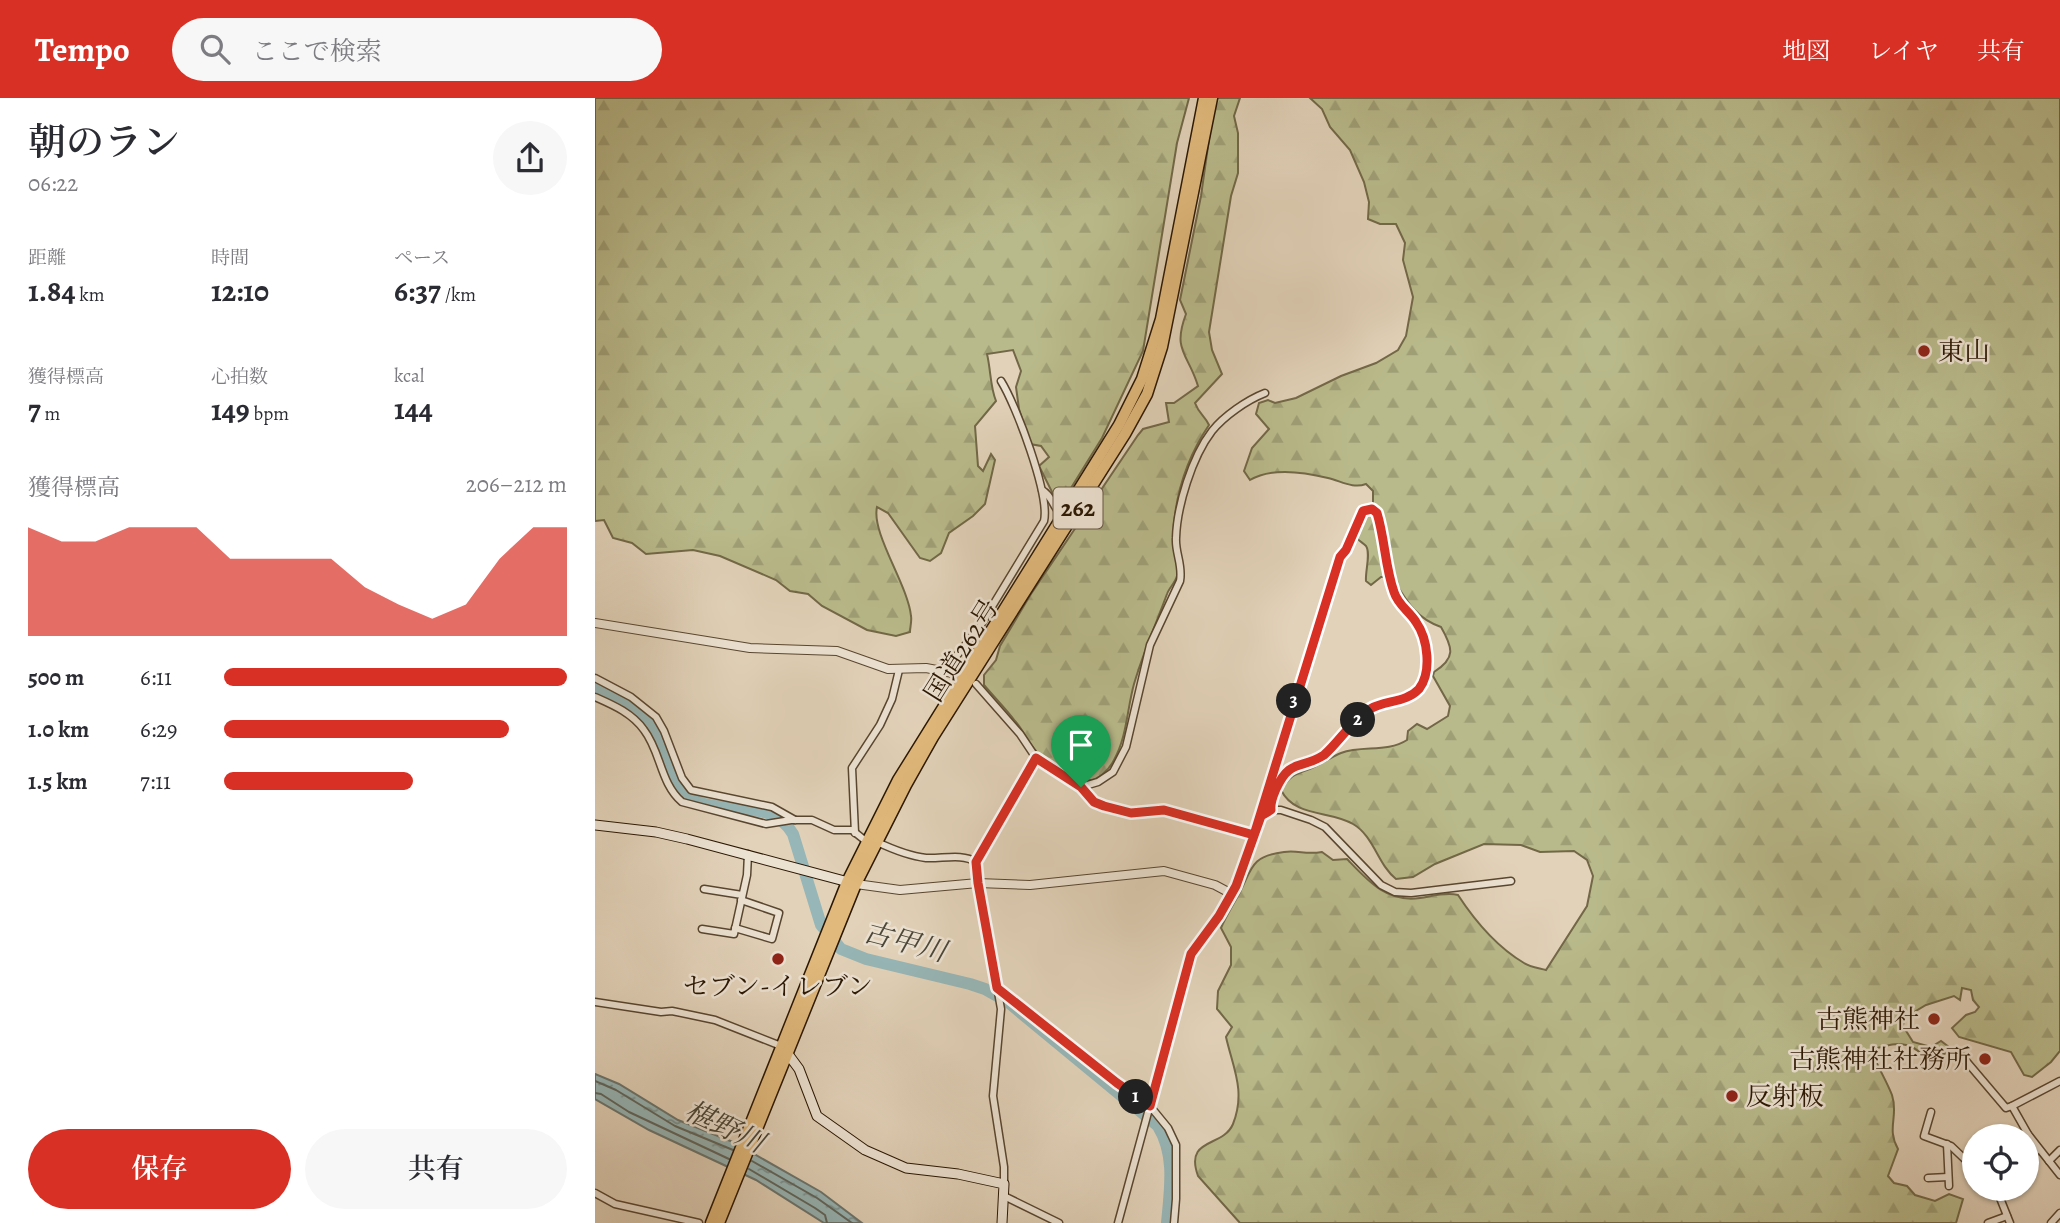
<!DOCTYPE html>
<html lang="ja">
<meta charset="utf-8">
<style>
body{margin:0;font-family:Alegreya,"Noto Serif JP",serif;background:#f7f7f7;color:#2b2b33;height:100vh;display:flex;flex-direction:column;font-size:26px;white-space:nowrap}
*{box-sizing:border-box;margin:0}
p{font-size:23px;color:#7c7c81}
.icon{flex:none;width:38px;height:38px;fill:none;stroke:currentColor;stroke-width:2;stroke-linecap:round;stroke-linejoin:round}
.map{position:relative;flex:1;overflow:hidden}
.side{display:flex;flex-direction:column;background:#fff;width:595px}
.side>*{flex:none}
.buttons{position:absolute;left:1367px;top:1026px;display:grid;gap:14px}
.buttons a{display:grid;place-items:center;width:77px;height:77px;border-radius:50%;background:#fff;box-shadow:0 2px 5px #0004;font-size:35px}
.pin{position:absolute;display:grid;place-items:center;width:60px;height:60px;color:#fff;margin:-72px -30px;border-radius:50% 50% 50% 0;rotate:-45deg;box-shadow:0 0 7px #0007}
.pin .icon{rotate:45deg}
.km{position:absolute;width:35px;height:35px;margin:-18px;border-radius:50%;background:#222;color:#fff;font-size:19px;line-height:35px;text-align:center}
.round{display:grid;place-items:center;flex:none;width:74px;height:74px;border-radius:37px;background:#f7f7f7}
.summary{display:flex;align-items:center;justify-content:space-between;height:119px;padding:0 28px}
h1{font-size:38px;font-weight:600;line-height:52px}
.figures{display:grid;grid-template-columns:repeat(3,1fr);gap:10px;height:119px;padding:7px 28px}
.figures div{display:grid;align-content:center}
.figures b{font-size:30px;font-weight:600}
.figures small{font-size:19px;font-weight:400}
.figures p{font-size:19px}
.chart{height:196px;padding:14px 28px}
.chart p{display:flex;justify-content:space-between}
.chart svg{width:100%;height:126px;margin-top:7px;fill:#d93025;opacity:.7}
.button{display:flex;gap:14px;margin-top:auto;padding:14px 28px}
.button a{flex:1;height:80px;border-radius:42px;background:#d93025;color:#fff;font-size:28px;font-weight:600;line-height:80px;text-align:center}
.button a+a{background:#f7f7f7;color:#2b2b33}
ul{padding:0 28px;list-style:none;font-size:23px}
li{display:grid;grid-template-columns:112px 84px 1fr;align-items:center;height:52px}
li i{height:18px;border-radius:9px;background:#d93025}
header{display:flex;align-items:center;gap:42px;box-sizing:border-box;height:98px;padding:0 35px;background:#d93025;color:#fff}
header strong{font-size:33px}
nav{display:flex;gap:38px;margin-inline-start:auto;font-size:24px}
.search{width:490px;height:63px;background:#f7f7f7;display:flex;align-items:center;gap:18px;box-sizing:border-box;padding:0 24px;border-radius:38px;color:#7c7c81;font-size:26px}
main{display:flex;flex:1;min-height:0}
.map>svg:first-child{display:block}
.forest{fill:url(#forest-firs);stroke:#726847;stroke-width:2}
.water{fill:url(#water-ripples);stroke:#6c766f;stroke-width:2}
.lines{fill:none;stroke-linecap:round;stroke-linejoin:round}
.shore{stroke:#61665d;stroke-width:2}
.river{stroke:#97b6b7;stroke-width:12}
.minor-casing{stroke:#594630;stroke-width:9}
.tertiary-casing{stroke:#594630;stroke-width:10}
.secondary-casing{stroke:#2b1703;stroke-width:11}
.trunk-casing{stroke:#2b1703;stroke-width:13}
.minor{stroke:#ece2d2;stroke-width:6}
.tertiary{stroke:#ece2d2;stroke-width:8}
.secondary{stroke:#ece2d2;stroke-width:9}
.trunk{stroke:#e1b97c;stroke-width:10}
.route-casing{stroke:#fff;stroke-width:14}
.route{stroke:#d93025;stroke-width:9}
.poi-dot{fill:#8f2418;stroke:#ece2d2;stroke-width:2.5}
.labels{text-anchor:middle;stroke-width:5;stroke-linejoin:round;paint-order:stroke}
.shield{fill:#ece2d2;stroke:#655441;stroke-width:2}
.shield-label{font-size:24px;font-weight:bold;fill:#2b1703}
.poi-label{font-size:26px;fill:#2b1703;stroke:#ece2d2;text-anchor:start}
.street-label{font-size:26px;fill:#2b1703;stroke:#ece2d2}
.water-label{font-size:28px;font-style:italic;fill:#4b4739;stroke:#ece2d2}
</style>
<header>
<strong>Tempo</strong>
<div class="search"><svg class="icon" aria-label="search" viewBox="0 0 24 24"><circle cx="10" cy="10" r="6"/><path d="M15 15l6 6"/></svg>ここで検索</div>
<nav><a>地図</a><a>レイヤ</a><a>共有</a></nav>
</header>
<main>
<section class="side">
<div class="summary"><div><h1>朝のラン</h1><p>06:22</p></div><a class="round"><svg class="icon" aria-label="share" viewBox="0 0 24 24"><path d="M12 15V3M7 8l5-5 5 5M5 13v7h14v-7"/></svg></a></div>
<div class="figures">
<div><p>距離</p><b>1.84<small> km</small></b></div>
<div><p>時間</p><b>12:10</b></div>
<div><p>ペース</p><b>6:37<small> /km</small></b></div>
</div>
<div class="figures">
<div><p>獲得標高</p><b>7<small> m</small></b></div>
<div><p>心拍数</p><b>149<small> bpm</small></b></div>
<div><p>kcal</p><b>144</b></div>
</div>
<div class="chart"><p><span>獲得標高</span>206–212 m</p>
<svg viewBox="0 0 160 44" preserveAspectRatio="none"><path d="M0 44V6L10 11L20 11L30 6L40 6L50 6L60 17L70 17L80 17L90 17L100 27L110 33L120 38L130 33L140 17L150 6L160 6V44z"/></svg>
</div>
<ul>
<li><b>500 m</b>6:11<i style="width:100%"></i></li>
<li><b>1.0 km</b>6:29<i style="width:83%"></i></li>
<li><b>1.5 km</b>7:11<i style="width:55%"></i></li>
</ul>
<div class="button"><a>保存</a><a>共有</a></div>
</section>
<div class="map">
<svg width="1465" height="1125" viewBox="0 0 1465 1125">
<defs>
<pattern id="forest-firs" width="22" height="20" patternUnits="userSpaceOnUse" patternTransform="scale(1.75)"><rect width="22" height="20" fill="#b9ba8b"/><path d="M5 1l3.5 6h-7zM16 11l3.5 6h-7z" fill="#9f9f76"/></pattern>
<pattern id="water-ripples" width="26" height="14" patternUnits="userSpaceOnUse" patternTransform="scale(1.75)"><rect width="26" height="14" fill="#97b6b7"/><path d="M2 4q2-2 4 0t4 0M15 11q2-2 4 0t4 0" fill="none" stroke="#7b9393"/></pattern>
</defs>
<rect width="100%" height="100%" fill="#e2d2b9"/>
<filter id="stains"><feTurbulence type="fractalNoise" baseFrequency=".00286" numOctaves="4"/><feColorMatrix values="0 0 0 0 .2 0 0 0 0 .09 0 0 0 0 .02 0 0 0 .5 -.17"/></filter>
<radialGradient id="worn" r=".72"><stop offset=".6" stop-color="#630" stop-opacity="0"/><stop offset="1" stop-color="#630" stop-opacity=".3"/></radialGradient>
<g class="forest">
<path d="M0 0H594L582 45 548 253 507 340 471 398 460 400 444 368 454 359 446 348 435 346 424 311 421 289 426 273 418 252 392 256C396 273 395 288 401 303L380 328 383 368 388 373 396 356 400 362 390 406 378 418 354 435 346 455 335 463 325 460 293 415 282 409C276 435 313 487 316 518 317 523 315 529 315 534L301 538 272 532 227 508 213 496 195 493 181 482 125 458 98 452 51 456 37 445 18 440 9 422 0 423Z"/>
<path d="M622 0H645L639 18 643 35V75L636 98 614 234 617 252 627 276 600 305C604 316 610 318 614 327 591 361 579 401 578 442 577 454 587 465 582 478 580 485 574 490 572 496 561 526 548 555 539 586 532 611 532 639 519 662 514 672 502 684 491 682 474 680 452 667 441 653 433 644 428 632 420 623 410 610 399 599 389 587V577L401 562 405 548 436 496 543 337 548 331 574 324 571 305H579L603 288C593 255 577 253 591 216L585 202 606 98 618 13Z"/>
<path d="M715 0H1465V953L1456 964 1437 979 1429 977 1416 954 1364 939 1357 930 1371 917 1380 914 1384 909 1378 902 1376 892 1367 890 1365 902 1359 898 1331 907 1309 920 1308 928 1318 944 1336 949 1346 943 1354 949 1355 954C1320 966 1330 948 1305 946 1298 945 1288 949 1281 950L1278 957C1284 971 1292 984 1297 997 1304 1018 1291 1030 1303 1051L1293 1078 1299 1085 1312 1088 1320 1097 1340 1103 1354 1096 1368 1101 1361 1125H645L603 1078C589 1039 628 1050 638 1026 651 993 638 970 631 939L637 929 622 911 623 893 636 867V849L626 830C631 818 638 807 644 796 657 771 655 758 689 754 704 752 710 757 727 754L738 762 752 761C773 783 792 805 825 800 838 798 851 794 863 797 880 823 902 849 929 865 935 869 944 870 951 872L992 808 998 778 992 762 979 753 945 754 926 747 889 746 840 766 818 779 801 781C783 767 779 738 758 726 735 712 700 720 686 692 698 673 703 677 721 668 730 664 738 658 746 655 768 647 792 655 812 642L813 633 822 626 832 631 853 618 855 608 838 578 839 574C861 560 858 550 846 529 820 520 811 502 797 479H786L776 487 771 483C770 474 776 455 771 448 768 445 764 443 762 440L770 417 778 406V393L771 386C758 391 746 383 733 380 709 374 677 369 655 382L649 373 657 350 674 331 661 316 664 305 673 302 680 305 701 300 746 278 781 265 803 252 811 238 818 199 808 162 810 145 801 126H785L773 121 774 104 769 84 755 52 735 29 727 11Z"/>
</g>
<path class="water" d="M0 976 24 986 83 1022 138 1044 226 1094 267 1125H229L161 1082 54 1032 0 1001Z"/>
<g class="lines">
<g class="shore">
<path d="M0 983 21 992 80 1028 138 1052"/>
<path d="M0 995 6 996 34 1014 134 1061"/>
<path d="M157 1063 222 1100 257 1125"/>
<path d="M154 1071 220 1110 230 1117 232 1125"/>
</g>
<path class="river" d="M0 589C23 598 47 608 60 631 66 644 70 658 76 671 80 680 84 692 92 698 124 721 174 696 198 736L226 827 246 851 271 861 375 886 390 891 413 904 563 1028C581 1057 575 1092 572 1125"/>
<defs>
<g id="minor">
<path d="M447 392C457 397 459 412 468 419"/>
<path d="M354 573 359 561 384 530 449 423C455 397 421 307 406 283"/>
<path d="M0 580 36 599 61 619 69 633 87 680 96 692 177 709 200 722"/>
<path d="M381 586 425 636 441 660 481 685 499 704 536 715 569 712 659 737"/>
<path d="M0 599C18 607 37 615 49 632 66 654 65 685 87 704L171 726 196 722H217L239 732H257L272 744"/>
<path d="M486 689 503 684 518 674 531 649 555 547 585 483C588 467 580 455 581 440 582 408 597 359 617 333 629 318 652 302 670 295"/>
<path d="M666 718 676 712H686L716 722 730 729 786 787 800 794 816 795 916 783"/>
<path d="M260 735 257 670 285 627 297 601 304 572"/>
<path d="M282 744C297 751 314 758 331 760 347 761 367 755 381 764"/>
<path d="M109 791 147 797"/>
<path d="M140 830 177 841 184 815 146 802"/>
<path d="M107 831 139 836 152 777 153 756"/>
<path d="M402 890 522 985 555 1008 573 1030 581 1047V1101L579 1125"/>
<path d="M0 904 66 914 77 913 120 922 186 948"/>
<path d="M1366 957 1411 1010 1417 1008 1434 1038"/>
<path d="M1417 1008 1465 983"/>
<path d="M1336 1014 1329 1038 1356 1048 1379 1070"/>
<path d="M1432 1035 1465 1077"/>
<path d="M1352 1046 1354 1088"/>
<path d="M1454 1063 1465 1052"/>
<path d="M1432 1067 1443 1050"/>
<path d="M1333 1080 1353 1079"/>
<path d="M409 1086V1069L398 998 406 911 381 770V764L441 660"/>
<path d="M1412 1090 1405 1100 1415 1125"/>
<path d="M0 1095 20 1106 104 1125"/>
<path d="M409 1098 464 1125"/>
<path d="M523 1125 596 856C601 847 608 842 614 834 627 818 636 796 646 777L745 459 751 452 768 413 777 411C793 427 792 470 798 493 802 506 813 512 820 523 827 531 829 543 831 553 840 611 797 592 771 613 755 626 744 647 726 659 716 666 702 667 691 672L677 701 676 712"/>
<path d="M1393 1125 1412 1118"/>
<path d="M1456 1125 1465 1115"/>
</g>
<g id="tertiary">
<path d="M0 525 155 550 242 553 293 571 331 570 363 576"/>
<path d="M261 786 305 792 383 785 435 787 569 773 620 787 635 795"/>
</g>
<g id="secondary">
<path d="M0 727 61 734 92 741 257 785"/>
<path d="M190 952 204 971 222 1018 270 1052 311 1070 363 1076 409 1086 407 1125"/>
</g>
<g id="trunk">
<path d="M116 1125 252 784 303 682 524 327 547 281 566 221 609 0"/>
<path d="M124 1125 261 786 311 687 338 639 530 336 552 296 567 249 617 0"/>
</g>
</defs>
<use href="#minor" class="minor-casing"/>
<use href="#tertiary" class="tertiary-casing"/>
<use href="#secondary" class="secondary-casing"/>
<use href="#trunk" class="trunk-casing"/>
<use href="#minor" class="minor"/>
<use href="#tertiary" class="tertiary"/>
<use href="#secondary" class="secondary"/>
<use href="#trunk" class="trunk"/>
</g>
<g class="lines">
<defs>
<path id="route" d="M486 689 441 660 381 764 383 785 402 890 522 985 555 1008 596 856 624 818 641 788 666 718 676 712C675 704 678 698 681 691 695 660 706 672 729 657 744 644 759 620 775 611 790 602 811 605 824 591 837 574 833 541 821 524 814 513 803 507 799 494 790 469 790 441 782 415L777 411 768 413 751 452 745 459 659 737 569 712 536 715 509 708 499 704 486 689"/>
</defs>
<use href="#route" class="route-casing"/>
<use href="#route" class="route"/>
</g>
<g class="poi-dot">
<circle cx="1329" cy="253" r="7"/>
<circle cx="183" cy="861" r="7"/>
<circle cx="1339" cy="921" r="7"/>
<circle cx="1390" cy="961" r="7"/>
<circle cx="1137" cy="998" r="7"/>
</g>
<g class="labels">
<rect class="shield" x="458.5" y="389.5" width="49" height="41" rx="5"/>
<g class="shield-label">
<text x="483" y="418">262</text>
</g>
<g class="poi-label">
<text x="1343" y="262">東山</text>
<text x="183" y="897" text-anchor="middle">セブン-イレブン</text>
<text x="1325" y="930" text-anchor="end">古熊神社</text>
<text x="1376" y="970" text-anchor="end">古熊神社社務所</text>
<text x="1151" y="1007">反射板</text>
</g>
<g class="street-label">
<text transform="translate(366 552) rotate(-58)" y="9">国道262号</text>
</g>
<g class="water-label">
<text transform="translate(310 843) rotate(15)" y="10">古甲川</text>
<text transform="translate(130 1028) rotate(25)" y="10">椹野川</text>
</g>
</g>
<rect width="100%" height="100%" filter="url(#stains)"/>
<rect width="100%" height="100%" fill="url(#worn)"/>
</svg>
<div class="buttons">
<a><svg class="icon" aria-label="locate" viewBox="0 0 24 24"><circle cx="12" cy="12" r="6"/><path d="M12 2v4M12 18v4M2 12h4M18 12h4"/></svg></a>
</div>
<div class="pin" style="left:486px;top:689px;background:#1e9e55"><svg class="icon" aria-label="arrive" viewBox="0 0 24 24"><path d="M6 21V4h12l-3 4 3 4H6"/></svg></div>
<b class="km" style="left:541px;top:999px">1</b>
<b class="km" style="left:763px;top:622px">2</b>
<b class="km" style="left:699px;top:603px">3</b>
</div>
</main>
